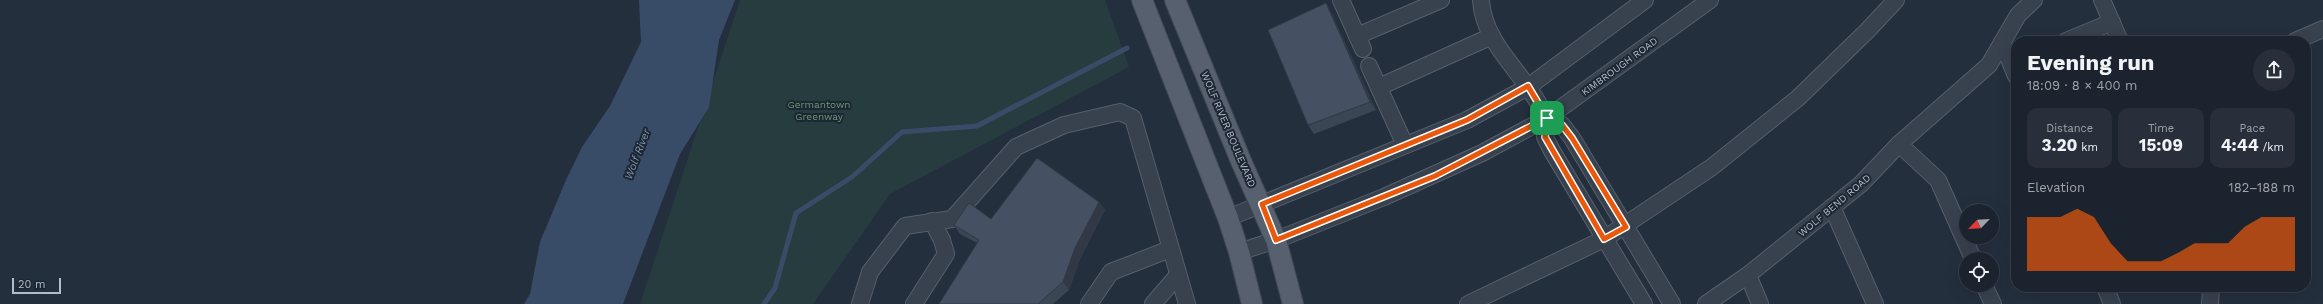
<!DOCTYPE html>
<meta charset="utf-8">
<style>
body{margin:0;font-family:"Work Sans",sans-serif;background:#282f3a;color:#f1f3f6;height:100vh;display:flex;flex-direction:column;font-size:15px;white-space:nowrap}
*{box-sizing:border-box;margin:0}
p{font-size:13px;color:#a0a4aa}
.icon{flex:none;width:22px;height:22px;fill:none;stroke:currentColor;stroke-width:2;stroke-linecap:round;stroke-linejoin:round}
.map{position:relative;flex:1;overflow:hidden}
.details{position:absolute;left:2011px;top:36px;width:300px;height:256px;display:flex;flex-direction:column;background:#1b232e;border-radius:16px;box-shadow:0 4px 16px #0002,0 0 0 1px #39404a}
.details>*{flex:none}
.needle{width:26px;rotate:245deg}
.controls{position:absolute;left:1959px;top:204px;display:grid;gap:8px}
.controls a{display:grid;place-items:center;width:40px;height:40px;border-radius:50%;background:#1b232e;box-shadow:0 4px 16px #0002,0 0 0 1px #39404a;font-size:20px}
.scale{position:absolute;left:12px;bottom:10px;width:49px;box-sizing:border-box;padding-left:4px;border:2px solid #b4bcc9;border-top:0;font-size:11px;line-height:14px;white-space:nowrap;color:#b4bcc9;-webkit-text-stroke:3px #1d2633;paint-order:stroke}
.pin{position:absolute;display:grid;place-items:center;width:34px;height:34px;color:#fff;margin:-17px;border-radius:8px;box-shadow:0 2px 6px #0006}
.round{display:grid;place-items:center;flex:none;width:42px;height:42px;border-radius:21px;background:#282f3a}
.overview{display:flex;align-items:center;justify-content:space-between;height:68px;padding:0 16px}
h1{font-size:22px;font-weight:700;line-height:30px}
.stats{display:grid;grid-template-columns:repeat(3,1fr);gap:6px;height:68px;padding:4px 16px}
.stats div{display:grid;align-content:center;border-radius:10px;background:#282f3a;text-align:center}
.stats b{font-size:17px;font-weight:700}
.stats small{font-size:11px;font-weight:400}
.stats p{font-size:11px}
.chart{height:112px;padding:8px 16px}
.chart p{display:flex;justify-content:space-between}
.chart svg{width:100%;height:72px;margin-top:4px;fill:#ea580c;opacity:.7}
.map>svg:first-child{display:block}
.green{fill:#263c3f}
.water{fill:#394c67}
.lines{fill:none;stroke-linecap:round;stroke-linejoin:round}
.stream{stroke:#394c67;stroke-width:5}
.minor-casing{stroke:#565f6c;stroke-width:18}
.major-casing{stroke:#414a57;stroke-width:22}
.minor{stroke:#38414e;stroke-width:16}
.major{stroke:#56606e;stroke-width:20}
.wall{fill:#3b4654}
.shaded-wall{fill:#303945}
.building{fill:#455162;stroke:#303945}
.route-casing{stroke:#fff;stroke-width:8}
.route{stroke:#ea580c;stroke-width:5}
.labels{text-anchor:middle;stroke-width:4;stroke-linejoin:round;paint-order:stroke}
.street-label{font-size:10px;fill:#b4bcc9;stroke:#1d2633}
.park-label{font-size:10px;fill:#6b9a76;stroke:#1d2633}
.water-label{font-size:11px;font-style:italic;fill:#7c92b1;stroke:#1d2633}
</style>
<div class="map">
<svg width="2323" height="304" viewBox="0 0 2323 304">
<rect width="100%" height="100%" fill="#242f3e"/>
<path class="green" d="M740 0H1105L1129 67 890 194 813 304H640Z"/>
<path class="water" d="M639 0H735L719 40 709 107 680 154 623 304H524L530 294 540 242 566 180 582 147 610 106 641 42Z"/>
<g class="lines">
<path class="stream" d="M764 304 775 288 796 213 852 177 902 132 977 126 1127 48"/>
<defs>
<g id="minor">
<path d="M1341 0 1363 49"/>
<path d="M1481 0C1483 35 1508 59 1527 86 1535 96 1541 108 1547 118"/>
<path d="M2102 0 2120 41"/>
<path d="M1357 36 1441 0"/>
<path d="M2066 41 2112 22"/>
<path d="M2295 41 2323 29"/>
<path d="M2002 42 2016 76"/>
<path d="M1369 66 1405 145"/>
<path d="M1379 87 1492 36"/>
<path d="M1899 144 1938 180 1973 259"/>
<path d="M1832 207 1875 304"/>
<path d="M1228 218 1467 120 1528 87 1645 0"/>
<path d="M1239 252 1276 240 1384 197 1482 153 1547 118 1710 0"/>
<path d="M1748 275 1760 304"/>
<path d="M1984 285 1993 304"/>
<path d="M2105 287 2112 304"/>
<path d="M860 304 870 272 905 226 952 219 1016 147 1064 125 1120 112 1133 118 1187 304"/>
<path d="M914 304 946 254 942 240 932 221"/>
<path d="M1089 304 1111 272 1170 249"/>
<path d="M1153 304 1178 275"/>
<path d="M1468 304 1604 239 1712 167 1798 98 1867 31 1896 0"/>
<path d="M1644 304 1552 151 1545 137 1547 118 1562 125 1572 138 1672 304"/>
<path d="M1706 304 1748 275 1861 184 1899 144 1989 65 2018 15 2034 0"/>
<path d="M2210 304 2211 287"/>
</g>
<g id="major">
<path d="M1142 0 1228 218 1239 252 1252 304"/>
<path d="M1175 0 1241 161 1276 240 1293 304"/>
</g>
</defs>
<use href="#minor" class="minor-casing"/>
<use href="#major" class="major-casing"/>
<use href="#minor" class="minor"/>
<use href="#major" class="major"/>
</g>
<g class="wall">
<path d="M1331 12 1376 110 1314 134 1308 125Z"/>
<path d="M1099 202 1105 210 1081 257 1069 290 1053 304H939L977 243 960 234 954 225 991 219Z"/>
</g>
<g class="shaded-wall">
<path d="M1326 3 1331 12 1376 110 1370 102Z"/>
<path d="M1099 202 1105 210 1081 257 1069 290 1063 282 1075 248Z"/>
</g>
<g class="building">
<path d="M1326 3 1370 102 1308 125 1268 30Z"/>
<path d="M1037 158 1099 202 1075 248 1063 282 1038 304H939L979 240 954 225 969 203 991 219Z"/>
</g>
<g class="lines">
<defs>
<path id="route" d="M1547 118 1528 86 1467 120 1262 204 1276 240 1435 176 1547 118 1562 125 1572 138 1626 227 1604 239 1545 137 1547 118"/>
</defs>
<use href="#route" class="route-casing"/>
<use href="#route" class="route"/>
</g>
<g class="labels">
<g class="street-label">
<text transform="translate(1619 66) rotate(-36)" y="4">KIMBROUGH ROAD</text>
<text transform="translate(1229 129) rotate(67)" y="4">WOLF RIVER BOULEVARD</text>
<text transform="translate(1834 205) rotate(-40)" y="4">WOLF BEND ROAD</text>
</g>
<g class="park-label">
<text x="819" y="108">Germantown<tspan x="819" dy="12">Greenway</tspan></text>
</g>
<g class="water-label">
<text transform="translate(637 154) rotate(-69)" y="4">Wolf River</text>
</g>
</g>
</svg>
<div class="controls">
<a><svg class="needle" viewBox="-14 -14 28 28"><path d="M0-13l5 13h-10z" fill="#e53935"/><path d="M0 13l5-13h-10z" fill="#a0a4aa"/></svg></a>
<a><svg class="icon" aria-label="locate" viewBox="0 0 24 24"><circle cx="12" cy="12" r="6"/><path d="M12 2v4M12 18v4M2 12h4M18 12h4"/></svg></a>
</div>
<div class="scale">20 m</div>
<div class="pin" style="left:1547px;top:118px;background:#1e9e55"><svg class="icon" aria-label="arrive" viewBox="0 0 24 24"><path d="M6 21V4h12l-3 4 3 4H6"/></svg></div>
<section class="details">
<div class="overview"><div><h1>Evening run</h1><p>18:09 · 8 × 400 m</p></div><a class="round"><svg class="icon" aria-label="share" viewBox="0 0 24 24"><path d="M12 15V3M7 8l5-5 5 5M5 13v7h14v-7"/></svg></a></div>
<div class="stats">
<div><p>Distance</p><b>3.20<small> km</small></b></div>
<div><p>Time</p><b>15:09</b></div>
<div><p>Pace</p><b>4:44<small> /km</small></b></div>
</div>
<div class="chart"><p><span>Elevation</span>182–188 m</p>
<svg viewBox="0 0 160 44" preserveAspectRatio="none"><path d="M0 44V11L10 11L20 11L30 6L40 11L50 27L60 38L70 38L80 38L90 33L100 27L110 27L120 27L130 17L140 11L150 11L160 11V44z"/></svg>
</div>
</section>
</div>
